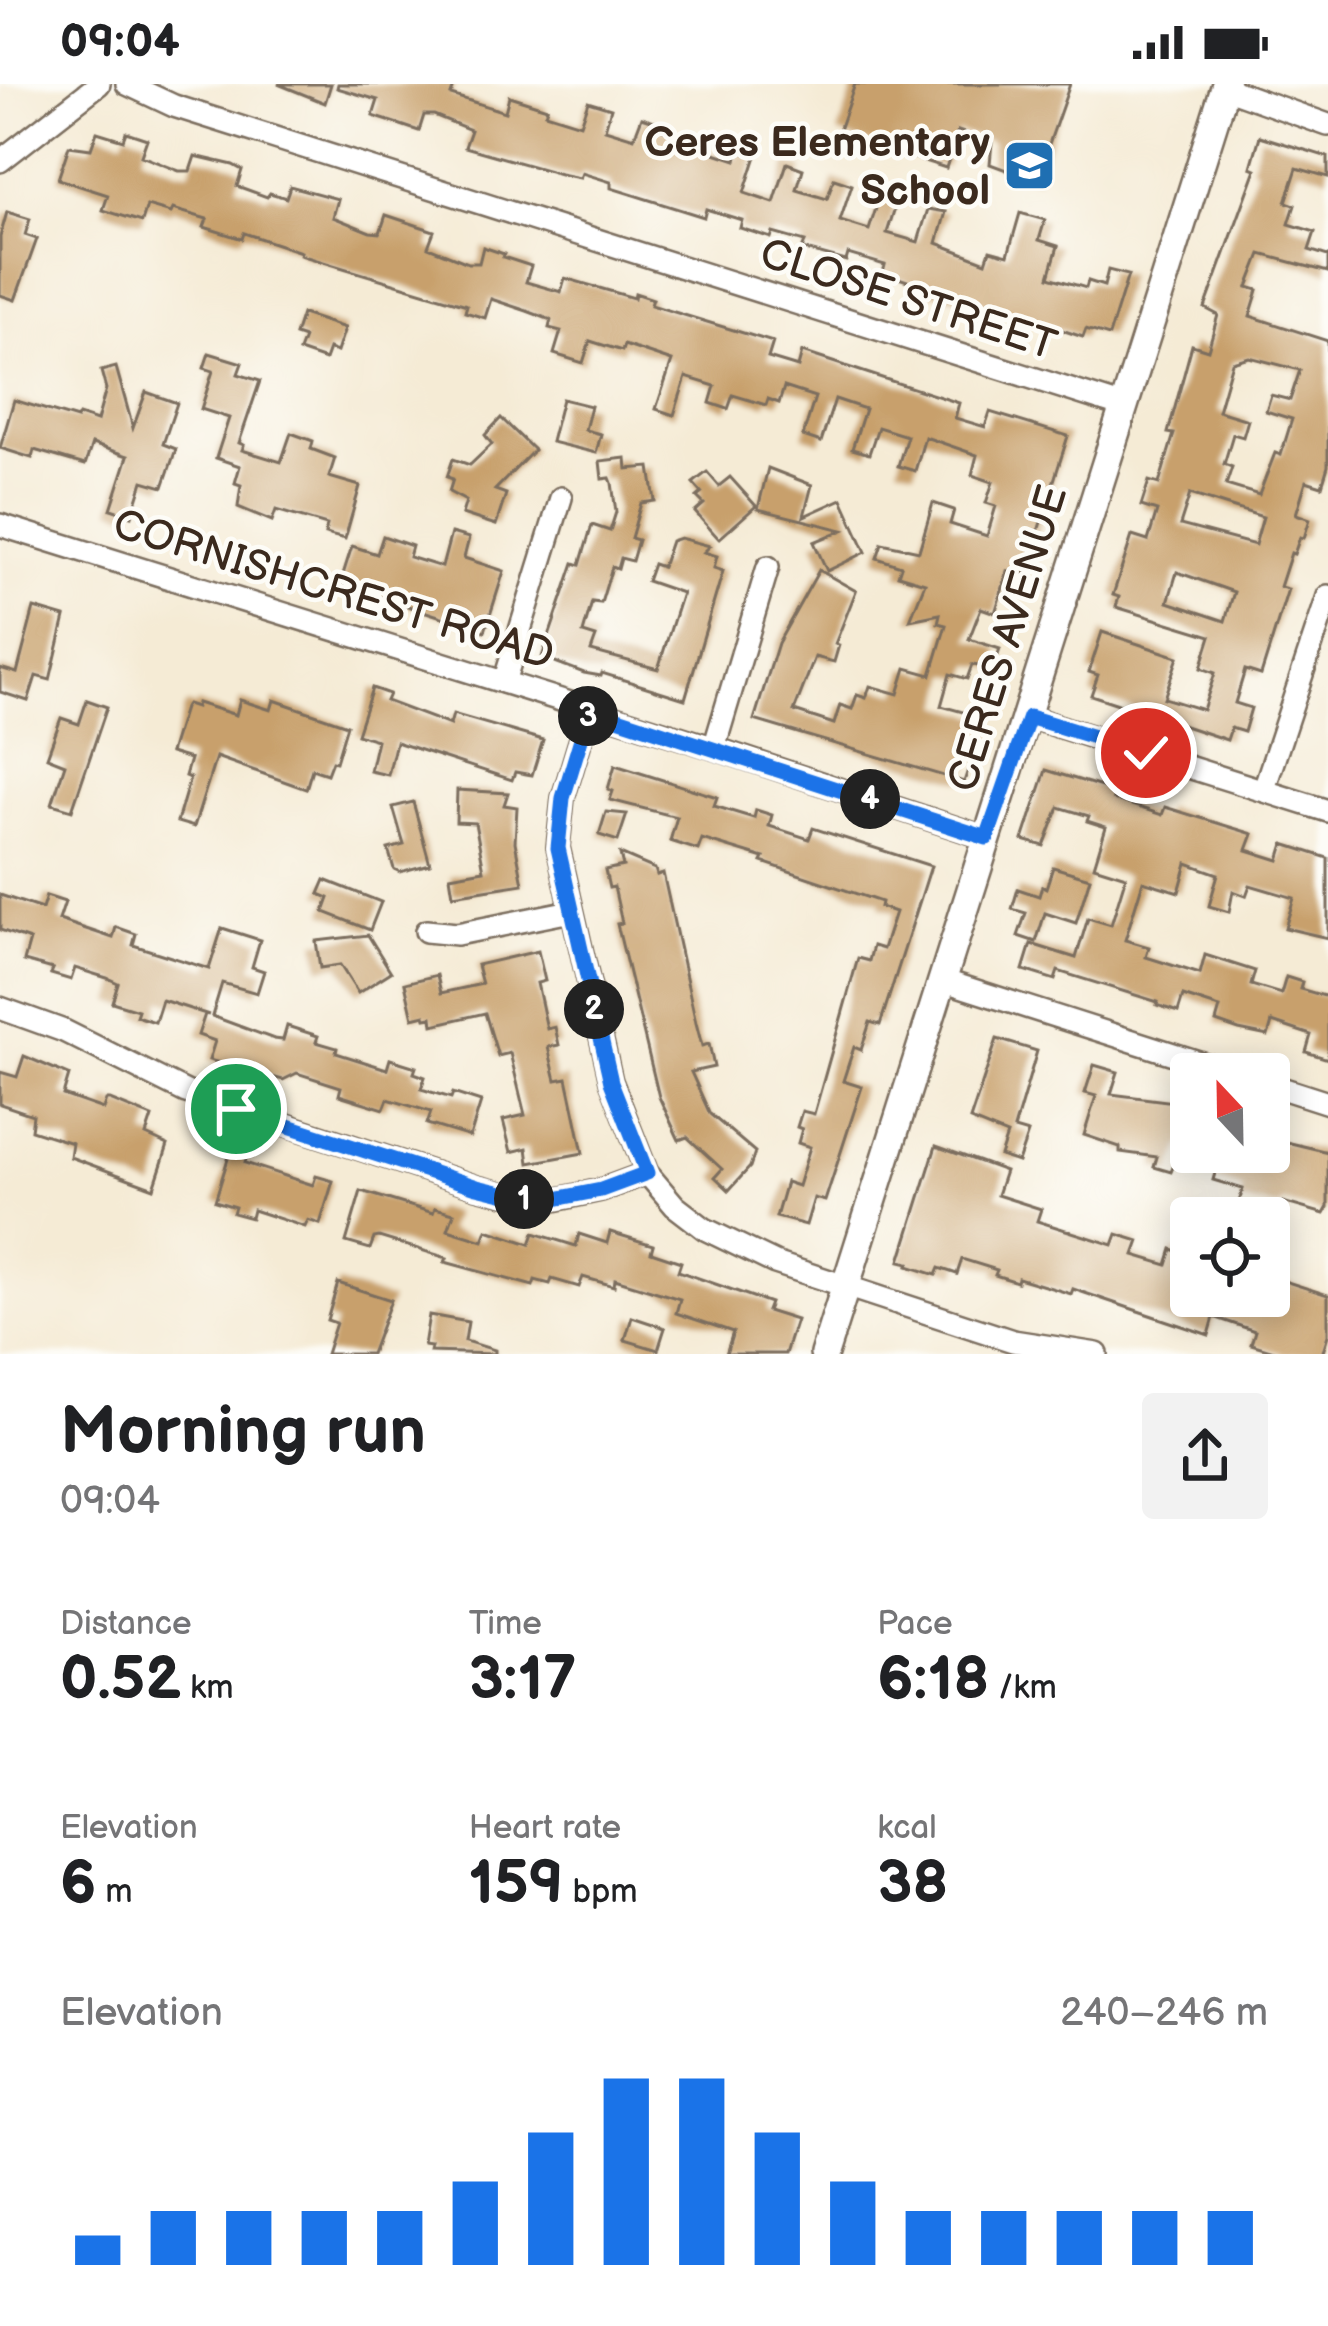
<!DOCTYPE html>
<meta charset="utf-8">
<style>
body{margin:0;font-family:"Balsamiq Sans",sans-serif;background:#f2f2f2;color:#202124;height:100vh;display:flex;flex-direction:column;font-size:45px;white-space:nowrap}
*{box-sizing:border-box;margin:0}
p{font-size:39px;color:#757577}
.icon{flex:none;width:66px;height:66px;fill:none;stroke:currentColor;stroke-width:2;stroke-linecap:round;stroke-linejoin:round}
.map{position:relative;height:1270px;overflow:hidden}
.side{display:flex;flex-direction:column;background:#fff;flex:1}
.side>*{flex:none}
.needle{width:78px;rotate:338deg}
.controls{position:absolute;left:1170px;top:969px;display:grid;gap:24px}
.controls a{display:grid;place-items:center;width:120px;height:120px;border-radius:12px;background:#fff;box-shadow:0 6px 30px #0003;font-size:60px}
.pin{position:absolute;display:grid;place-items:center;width:102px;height:102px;color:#fff;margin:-51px;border:6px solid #fff;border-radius:50%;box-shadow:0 3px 12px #0007}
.km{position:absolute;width:60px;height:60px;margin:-30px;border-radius:50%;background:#222;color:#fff;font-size:33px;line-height:60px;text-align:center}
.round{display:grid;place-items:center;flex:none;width:126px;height:126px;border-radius:12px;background:#f2f2f2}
.head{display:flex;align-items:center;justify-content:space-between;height:204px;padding:0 60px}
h1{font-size:66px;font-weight:700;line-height:90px}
.figures{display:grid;grid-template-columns:repeat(3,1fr);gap:18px;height:204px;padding:12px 60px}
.figures div{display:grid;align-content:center}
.figures b{font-size:60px;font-weight:700}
.figures small{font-size:33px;font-weight:400}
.figures p{font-size:33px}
.chart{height:336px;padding:24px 60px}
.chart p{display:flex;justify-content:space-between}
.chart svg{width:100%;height:216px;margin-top:12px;stroke:#1a73e8;stroke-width:6}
.status{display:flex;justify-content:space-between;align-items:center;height:84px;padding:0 60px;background:#fff;direction:ltr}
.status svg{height:33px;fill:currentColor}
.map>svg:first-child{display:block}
.building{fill:#c8a06c;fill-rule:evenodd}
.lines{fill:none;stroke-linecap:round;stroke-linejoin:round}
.minor-casing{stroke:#7c6e5e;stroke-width:26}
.tertiary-casing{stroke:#7c6e5e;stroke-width:32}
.minor{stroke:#fff;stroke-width:21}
.tertiary{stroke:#fff;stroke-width:27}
.route-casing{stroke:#fff;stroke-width:24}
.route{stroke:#1a73e8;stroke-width:15}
.labels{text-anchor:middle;stroke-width:9;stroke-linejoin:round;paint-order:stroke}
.poi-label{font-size:42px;font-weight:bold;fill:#3b2a1e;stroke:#fdfcf7;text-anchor:end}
.street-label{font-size:42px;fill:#3b2a1e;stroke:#fdfcf7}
</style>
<div class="status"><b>09:04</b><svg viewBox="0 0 49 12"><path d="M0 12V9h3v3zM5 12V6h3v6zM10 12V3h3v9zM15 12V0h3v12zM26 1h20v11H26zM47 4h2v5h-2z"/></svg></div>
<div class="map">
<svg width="1328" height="1270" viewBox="0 0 1328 1270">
<rect width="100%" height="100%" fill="#fdfcf7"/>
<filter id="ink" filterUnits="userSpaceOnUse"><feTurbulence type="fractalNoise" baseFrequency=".00833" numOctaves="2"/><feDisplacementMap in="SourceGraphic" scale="24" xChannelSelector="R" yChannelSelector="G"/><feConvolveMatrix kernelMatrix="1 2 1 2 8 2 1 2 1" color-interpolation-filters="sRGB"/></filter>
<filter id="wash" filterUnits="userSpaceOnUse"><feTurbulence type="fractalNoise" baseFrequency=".004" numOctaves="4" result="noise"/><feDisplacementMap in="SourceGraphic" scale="48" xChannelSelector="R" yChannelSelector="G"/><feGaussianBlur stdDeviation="2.7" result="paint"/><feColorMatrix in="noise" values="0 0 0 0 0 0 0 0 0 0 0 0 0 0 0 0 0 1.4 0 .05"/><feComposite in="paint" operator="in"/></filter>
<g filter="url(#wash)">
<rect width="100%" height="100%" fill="#f5ebd5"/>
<g id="blocks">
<g class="building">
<path d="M278 0H331L325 19Z"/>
<path d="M338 0H455L451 11 505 28 509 12 547 24 545 29 580 40 588 17 611 24 605 45 634 54 642 33 660 39 658 44 688 53 690 48 710 54 706 66 736 76 738 67 756 72 744 109 774 119 787 79 803 85 797 106 827 115 834 95 852 101 840 137 869 146 880 112 897 117 887 149 918 158 928 125 946 128 937 159 986 178 990 166 1008 171 1020 129 1045 136 1039 156 1058 162 1049 193 1086 204 1088 197 1104 202 1108 186 1128 191 1109 252 1086 245 1083 253 968 215 924 209 926 203 883 189 885 181 848 170 846 177 802 165 805 158 773 149 771 154 740 144 742 136 706 125 704 133 611 104V98L582 89 580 94 560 90 465 63 471 46 434 31H424L419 47 398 40 373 32 378 16 337 4Z"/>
<path d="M855 0H1070L1036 97 990 80 992 58 958 47 946 84 838 49Z"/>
<path d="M97 48 123 56 126 48 147 55 141 72 179 87H190L195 72 233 81 242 86 237 102 267 113 270 109 286 114 290 102 338 115 333 133 370 148 380 149 386 131 434 147 428 163 468 179H479L483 163 504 170 503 173 531 182 526 198 561 208 565 194 634 214 635 209 653 215 651 221 773 258 768 274 798 283 802 268 959 319 955 334 985 343 990 328 1068 352 1024 492 1008 487 995 529 981 524 969 555 1000 565 994 584 972 581 967 595 950 590 941 622 985 634 964 698 754 636 778 559 819 486 856 507 835 560 839 561 834 578 815 573 794 627 834 640 840 621 852 625 857 611 866 614 870 602 898 610 906 584 931 591 946 541 938 539 940 530 910 536 925 499 898 491 901 482 877 474 882 459 919 467 933 419 954 426 950 440 987 452 996 422 986 419 993 398 972 391 977 371 925 353 915 387 898 382 907 352 878 343 869 370 852 365 865 325 835 315 821 358 803 352 815 313 784 303 779 319 768 315 766 321 733 311 728 325 710 319 715 302 686 293 674 331 656 325 672 277 624 261 622 267 590 257 583 279 554 270 561 247 549 244 551 236 527 227 491 215 485 234 465 228 467 221 300 171 301 168 244 149 242 155 204 143 207 135 173 125 171 129 147 122 142 138 103 126 108 111 58 95 69 62 91 65Z"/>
<path d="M1260 52 1328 73V93L1297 84 1286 118 1295 121 1289 140 1315 148 1309 166 1328 172V188L1261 170 1248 203 1258 206 1250 232 1328 257V382L1322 402 1306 397 1296 430 1310 435 1304 454 1300 453 1294 470 1291 469 1280 503 1288 505 1261 591 1245 586 1235 619 1251 624 1244 648 1231 644 1227 656 1091 611 1098 591 1089 588 1102 548 1178 573 1164 614 1203 626 1215 589 1201 584 1211 552 1116 523 1119 513 1113 511 1132 452 1148 457 1157 427 1141 422 1149 397 1159 400 1174 350 1168 349 1192 261 1208 266 1218 231 1205 224 1256 85 1251 83ZM1249 273 1300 286 1290 316 1271 311 1266 327 1292 335 1281 371 1275 369 1259 411 1226 401 1232 383 1224 380 1233 350 1243 353 1248 336 1218 327 1232 278ZM1190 410 1263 433 1255 461 1180 441ZM1177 488 1234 508 1225 537 1168 518Z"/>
<path d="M7 128 30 135 25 151 37 155 15 216 0 211V153Z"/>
<path d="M302 230 345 244 337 268 329 265 325 276 299 267 304 254 295 251Z"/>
<path d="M209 269 242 279 238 290 260 297 239 359 244 361 242 366 281 378 291 349 313 357 311 365 335 374 329 393 360 402 345 455 325 450 327 441 276 426 272 437 238 423 241 401 235 399 240 382 216 374 229 334 201 325 213 287 204 284Z"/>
<path d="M116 283 133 344 146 308 177 319 163 360 176 365 163 403 143 397 132 432 111 425 128 372 92 360 85 381 34 366 32 374 0 364 14 316 77 335 79 331 97 337 106 305 101 287Z"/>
<path d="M562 315 591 322 585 346 601 350 596 369 551 358Z"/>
<path d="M501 334 534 366 495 406 506 410 496 441 462 430 466 417 449 408 453 395 447 393 453 375 470 381 492 360 485 351Z"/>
<path d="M626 374 627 385 650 383 655 417 641 419 631 454 638 456 632 477 621 474 618 485 612 483 601 519 592 518 583 549 596 553 591 567 658 585 682 509 647 497 653 480 662 483 671 457 680 454 710 462 704 468 717 472 714 484 723 487 685 615 602 589 601 592 584 589 542 573 574 479 580 481 592 441 610 447 616 428 612 399 610 394 602 395 600 377Z"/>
<path d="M768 384 812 401 804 432 842 415 866 468 827 487 814 458 843 446 758 425Z"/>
<path d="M707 388 719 402 730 393 756 422 719 455 695 428 704 420 697 413 702 409 693 399Z"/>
<path d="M451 449 469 454 464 474 504 487 485 547 340 500 352 462 377 470 383 452 412 462 409 473 442 483Z"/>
<path d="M34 524 65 533 50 596 36 592 28 617 0 608V584L17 589Z"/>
<path d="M372 604 389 610 386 617 450 641 453 630 543 656 532 691 515 688 512 696 396 658 388 691 370 687 377 656 357 650Z"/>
<path d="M87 616 107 623 72 726 52 720 65 680 47 673 61 634 79 640Z"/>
<path d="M240 616 271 626 274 616 347 641 336 678 332 677 327 690 312 685 306 705 216 673 194 743 177 738 190 694 185 692 190 675 170 669 184 624 187 620 196 623 197 619 236 631Z"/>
<path d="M615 681 717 713 714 722 754 734 756 726 772 731 769 742 809 755 813 744 931 782 880 941 870 938 861 966 854 963 843 997 862 1003 825 1117 814 1114 806 1141 776 1133 786 1098 798 1102 810 1063 798 1059 802 1045 797 1043 802 1027 814 1030 858 874 869 877 873 862 883 865 895 828 880 823 881 818 762 778 764 774 702 755 698 766 670 757 677 733 610 716 613 707 608 705Z"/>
<path d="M1046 686 1115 707 1113 715 1162 731 1165 723 1253 750 1247 766 1279 776 1284 760 1328 774V854L1285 844 1294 814 1250 801 1246 812 1233 807 1229 828 1209 822 1218 790 1187 779 1179 808 1143 797 1125 856 1149 863 1146 873 1200 890 1205 871 1255 887 1251 901 1281 910 1286 893 1302 898 1300 905 1324 912 1328 910V975L1306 968 1311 951 1272 938 1268 952 1239 946 1216 938 1220 924 1183 912 1178 928 1157 921 1158 918 1058 887 1055 896 1023 886 1031 860 1076 874 1088 834 1111 841 1126 792 1094 782 1106 743 1087 737 1089 732 1059 723 1044 762 1023 756Z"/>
<path d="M457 706 508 709 504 721 517 723 515 758 523 800 453 811 450 792 484 786 475 739 456 738Z"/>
<path d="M413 718 430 780 400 788 394 785 388 765 404 761 393 723Z"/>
<path d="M606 728 627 730 618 757 599 751Z"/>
<path d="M620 770 655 785 657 791 663 789 696 939 702 962 709 960 714 983 691 988 710 1030 755 1068 750 1083 729 1106 715 1093 722 1085 687 1053 679 1056 659 1013 617 840 622 839 614 803 609 804 605 786 623 782Z"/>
<path d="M1053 783 1090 794 1076 839 1045 829 1036 858 1018 852 1026 829 1012 825 1018 805 1039 812 1042 802 1046 804Z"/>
<path d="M325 796 381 818 370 846 324 828 329 814 319 810Z"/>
<path d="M0 811 42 825 46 812 65 818 59 836 113 854 116 843 136 850 133 861 209 885 222 844 260 856 252 883 264 887 257 909 222 899 212 932 274 955 283 956 287 942 318 952 316 958 337 964 336 969 387 985 390 975 416 983 414 989 425 993 421 1005 451 1014 453 1009 481 1018 470 1053 427 1040 431 1028 388 1015 384 1025 339 1011 341 1003 297 989 283 996 209 976 215 957 198 951 205 930 209 931 162 916 155 938 136 932 138 926 112 918 118 899 107 894 75 884 71 896 51 890 53 885 24 877 30 856 0 846Z"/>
<path d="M368 851 391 888 358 909 340 881 320 884 316 857Z"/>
<path d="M538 867 545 897 537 899 547 945 555 943 559 961 548 963 556 996 567 994 583 1069 529 1079 527 1064 511 1068 503 1036 525 1031 510 969 498 972 485 929 433 941 432 933 426 934 425 931 413 934 405 899 437 891 441 909 482 900 477 881Z"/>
<path d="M997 955 1037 967 1014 1045 1028 1049 1018 1078 1000 1072 1007 1051 970 1036Z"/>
<path d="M24 972 69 991 63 1011 103 1025 106 1016H110L152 1033 146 1051 168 1061 154 1104 70 1073 72 1059 31 1046 33 1031 0 1020V988L17 993Z"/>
<path d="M1094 981 1118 988 1111 1010 1191 1020V1063L1182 1061 1171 1088 1154 1083 1157 1073 1120 1068V1063L1084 1051 1096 1012 1085 1009Z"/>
<path d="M1278 1056 1328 1068V1123L1324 1130 1283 1118 1281 1123 1239 1118 1243 1105 1213 1096 1221 1068H1275Z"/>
<path d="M936 1062 1005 1087 997 1111 1041 1125 1037 1137 1113 1161 1117 1150 1139 1157 1134 1171 1167 1181 1172 1165 1191 1172V1212H1269V1192L1328 1211V1251L1322 1270H1284L1251 1260 1255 1247 1214 1233 1209 1251 1073 1205 1071 1210 1018 1194 1017 1198 995 1191 997 1186 962 1175 957 1190 939 1184 936 1191 908 1182 909 1179 900 1177Z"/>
<path d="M231 1065 247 1070 245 1079 313 1101 316 1092 333 1097 320 1140 308 1136 305 1143 253 1126 251 1134 233 1129 235 1123 215 1117Z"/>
<path d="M361 1107 433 1129 435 1124 454 1129 448 1146 483 1157 487 1146 530 1160 534 1149 576 1162 579 1150 607 1159 610 1148 653 1161 651 1168 681 1178 678 1187 770 1219 767 1227 796 1236 785 1270H726L733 1248 676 1229 680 1215 615 1195 614 1202 583 1193 579 1203 552 1195 550 1200 535 1196 533 1202 445 1178 447 1174 379 1153 374 1154 370 1165 346 1158Z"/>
<path d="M338 1199 391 1216 371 1270H326L336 1239 327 1236Z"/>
<path d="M429 1231 468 1238 465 1257 495 1266V1270L430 1268 431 1263 424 1262Z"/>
<path d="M632 1233 665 1244 658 1266 625 1256Z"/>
</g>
</g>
</g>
<g filter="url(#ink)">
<use href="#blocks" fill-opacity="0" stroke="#7c6e5e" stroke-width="3"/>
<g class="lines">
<defs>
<g id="minor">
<path d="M127 0 174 22 1121 322"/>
<path d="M1225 4 1328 41"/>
<path d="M0 77 99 0"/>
<path d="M0 441 714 664 987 754"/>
<path d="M504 598 561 414"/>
<path d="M590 625 563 714 558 763 611 997 647 1089 675 1122 705 1145 775 1179 1013 1257 1097 1270"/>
<path d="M1029 633 1328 727"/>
<path d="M714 664 768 483"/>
<path d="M1264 705 1328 512"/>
<path d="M426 847 457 850 571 827"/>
<path d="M945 897 1236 990"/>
<path d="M0 924 64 947 186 1008 477 1103 540 1119 601 1106 647 1089"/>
<path d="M1269 1000 1328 1019"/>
</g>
<path id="tertiary" d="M824 1270 1226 0"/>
</defs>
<use href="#minor" class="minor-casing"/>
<use href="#tertiary" class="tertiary-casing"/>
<use href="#minor" class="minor"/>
<use href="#tertiary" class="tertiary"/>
</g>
</g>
<g class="lines" filter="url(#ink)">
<defs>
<path id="route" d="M236 1025 477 1103 540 1118 601 1106 647 1089 611 998 558 764 563 714 590 625 987 754 1029 633 1146 669"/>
</defs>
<use href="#route" class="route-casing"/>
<use href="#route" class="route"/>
</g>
<defs>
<symbol id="school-square" viewBox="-11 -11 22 22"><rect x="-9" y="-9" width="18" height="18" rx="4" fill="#1f6fb2" stroke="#fdfcf7"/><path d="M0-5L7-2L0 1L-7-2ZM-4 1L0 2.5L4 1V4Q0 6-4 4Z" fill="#fff"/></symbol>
</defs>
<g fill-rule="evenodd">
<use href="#school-square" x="1000" y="52" width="59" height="59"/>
</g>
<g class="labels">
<g class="poi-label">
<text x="990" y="72">Ceres Elementary<tspan x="990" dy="48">School</tspan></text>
</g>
<g class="street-label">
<text transform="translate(909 214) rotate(18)" y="15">CLOSE STREET</text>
<text transform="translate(334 504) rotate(17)" y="15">CORNISHCREST ROAD</text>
<text transform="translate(1006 554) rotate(-73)" y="15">CERES AVENUE</text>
</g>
</g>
</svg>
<div class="controls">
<a><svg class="needle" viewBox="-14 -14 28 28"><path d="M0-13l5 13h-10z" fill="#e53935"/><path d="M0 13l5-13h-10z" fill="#757577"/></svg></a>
<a><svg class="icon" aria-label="locate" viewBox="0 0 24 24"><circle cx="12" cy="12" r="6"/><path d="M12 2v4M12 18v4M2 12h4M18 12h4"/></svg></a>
</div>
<div class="pin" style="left:236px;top:1025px;background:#1e9e55"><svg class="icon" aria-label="arrive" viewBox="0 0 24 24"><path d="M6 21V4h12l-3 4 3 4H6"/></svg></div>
<div class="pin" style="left:1146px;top:669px;background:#d93025"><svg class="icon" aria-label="check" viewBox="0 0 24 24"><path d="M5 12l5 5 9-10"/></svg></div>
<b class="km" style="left:524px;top:1115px">1</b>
<b class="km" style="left:594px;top:925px">2</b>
<b class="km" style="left:588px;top:632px">3</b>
<b class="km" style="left:870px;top:715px">4</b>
</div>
<section class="side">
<div class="head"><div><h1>Morning run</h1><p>09:04</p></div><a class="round"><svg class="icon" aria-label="share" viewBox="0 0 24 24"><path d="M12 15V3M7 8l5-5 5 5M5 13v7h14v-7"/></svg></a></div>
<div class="figures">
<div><p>Distance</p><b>0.52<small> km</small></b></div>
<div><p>Time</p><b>3:17</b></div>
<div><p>Pace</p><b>6:18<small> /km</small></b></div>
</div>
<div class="figures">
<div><p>Elevation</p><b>6<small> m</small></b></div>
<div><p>Heart rate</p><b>159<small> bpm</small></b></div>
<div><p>kcal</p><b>38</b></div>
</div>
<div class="chart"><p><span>Elevation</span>240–246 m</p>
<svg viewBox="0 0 160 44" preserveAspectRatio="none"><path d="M5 44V38M15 44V33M25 44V33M35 44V33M45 44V33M55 44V27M65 44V17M75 44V6M85 44V6M95 44V17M105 44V27M115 44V33M125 44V33M135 44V33M145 44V33M155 44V33"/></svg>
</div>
</section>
